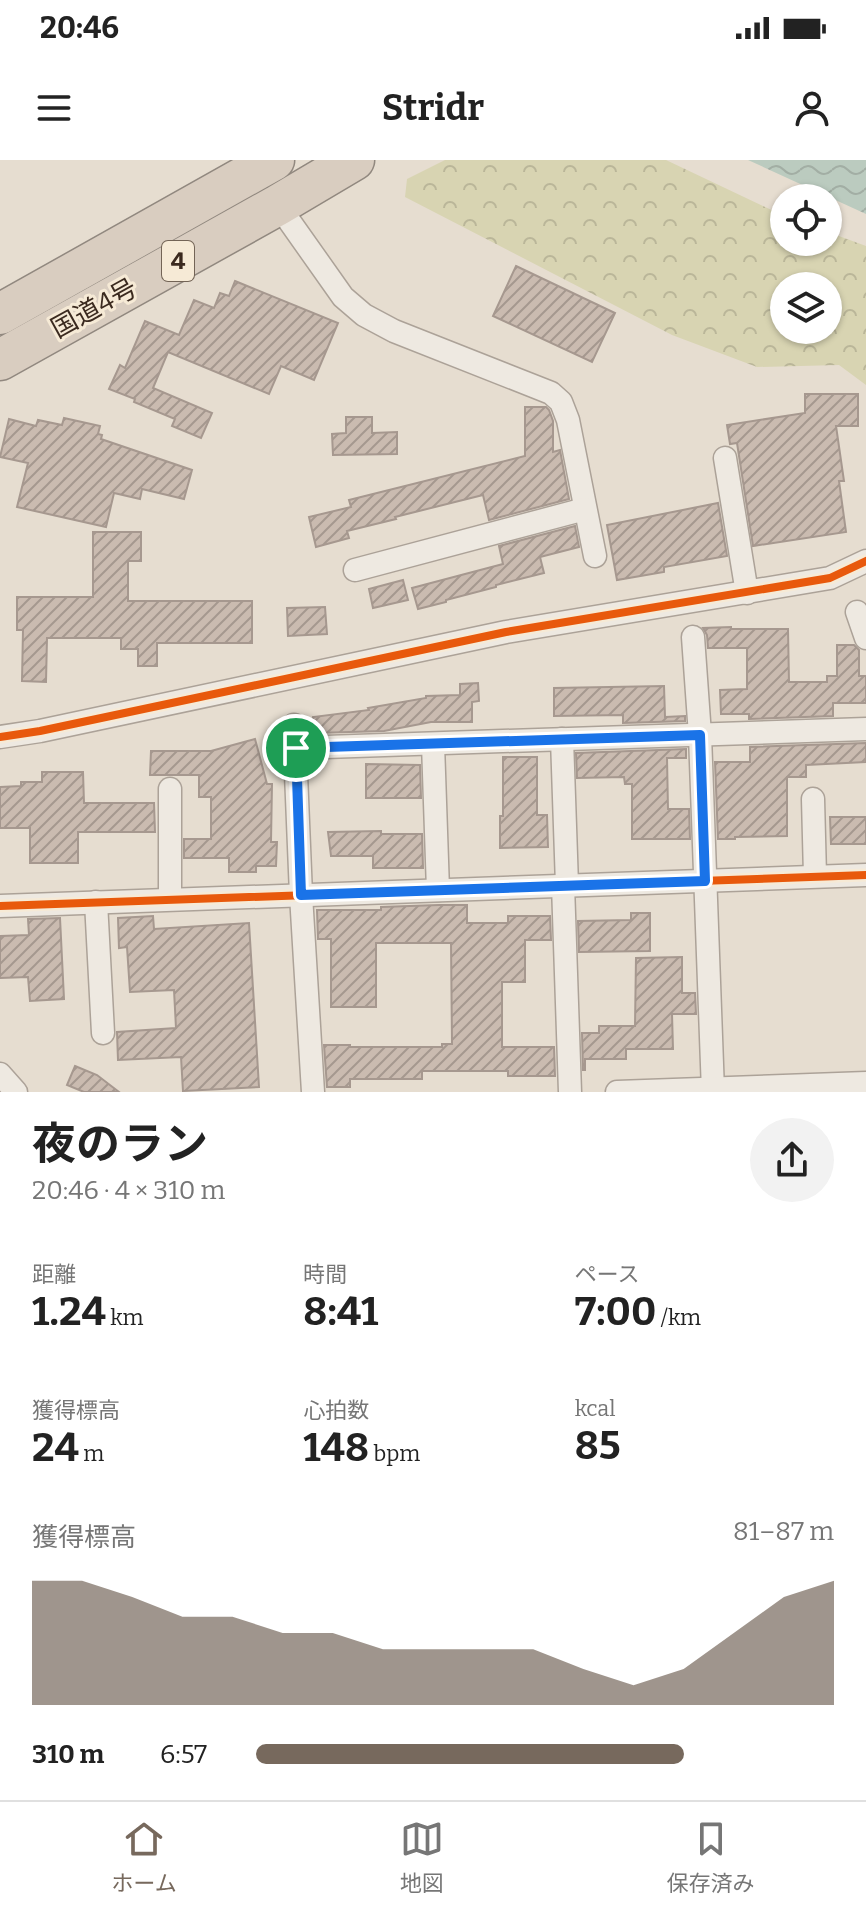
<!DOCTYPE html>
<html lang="ja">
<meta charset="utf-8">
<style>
body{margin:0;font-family:Bitter,"Noto Sans JP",serif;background:#f2f2f2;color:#222;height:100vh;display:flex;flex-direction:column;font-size:30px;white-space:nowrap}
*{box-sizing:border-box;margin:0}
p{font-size:26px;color:#767676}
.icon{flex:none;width:44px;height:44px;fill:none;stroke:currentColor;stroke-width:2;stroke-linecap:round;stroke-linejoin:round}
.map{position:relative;height:932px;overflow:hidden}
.side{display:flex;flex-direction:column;background:#fff;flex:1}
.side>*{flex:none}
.buttons{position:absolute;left:770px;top:24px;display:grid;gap:16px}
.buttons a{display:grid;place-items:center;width:72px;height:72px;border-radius:50%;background:#fff;box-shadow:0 2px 6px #0004;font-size:40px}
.pin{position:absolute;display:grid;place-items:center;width:68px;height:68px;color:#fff;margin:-34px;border:4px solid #fff;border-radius:50%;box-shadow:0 2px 8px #0007}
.round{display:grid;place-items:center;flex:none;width:84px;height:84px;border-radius:42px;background:#f2f2f2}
.summary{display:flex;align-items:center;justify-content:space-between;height:136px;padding:0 32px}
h1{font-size:44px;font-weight:700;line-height:60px}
.metrics{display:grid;grid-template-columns:repeat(3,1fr);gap:12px;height:136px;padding:8px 32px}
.metrics div{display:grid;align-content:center}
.metrics b{font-size:40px;font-weight:700}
.metrics small{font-size:22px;font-weight:400}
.metrics p{font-size:22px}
.chart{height:224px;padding:16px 32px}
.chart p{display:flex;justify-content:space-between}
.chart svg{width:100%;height:144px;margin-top:8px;fill:#77695d;opacity:.7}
ul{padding:0 32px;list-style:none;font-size:26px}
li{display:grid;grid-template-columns:128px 96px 1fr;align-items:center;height:60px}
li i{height:20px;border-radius:10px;background:#77695d}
.status{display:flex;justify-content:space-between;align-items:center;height:56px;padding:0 40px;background:#fff;direction:ltr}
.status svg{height:22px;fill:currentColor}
header{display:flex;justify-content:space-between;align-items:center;height:104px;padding:0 32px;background:#fff;font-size:36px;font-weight:700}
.dock{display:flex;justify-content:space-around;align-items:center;height:112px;border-top:2px solid #e0e0e0;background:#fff;font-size:22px;color:#767676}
.dock a{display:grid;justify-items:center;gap:4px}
.dock .current{color:#77695d}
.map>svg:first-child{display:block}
.park{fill:url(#park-crowns);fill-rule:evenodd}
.water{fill:url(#water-waves)}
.building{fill:url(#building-hatch);stroke:#a6988f;stroke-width:2}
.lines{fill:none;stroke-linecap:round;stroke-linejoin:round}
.street-casing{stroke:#aca298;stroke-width:25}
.highway-casing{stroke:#91887f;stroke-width:43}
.street{stroke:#eee9e1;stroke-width:22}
.highway{stroke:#d9cdc0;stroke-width:40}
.cycleway-casing{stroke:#f6ead6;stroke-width:13}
.cycleway{stroke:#e8590c;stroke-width:8}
.route-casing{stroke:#fff;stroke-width:16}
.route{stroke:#1a73e8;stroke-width:10}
.labels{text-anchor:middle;stroke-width:6;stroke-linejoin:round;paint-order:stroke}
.shield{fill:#f6ead6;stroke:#736456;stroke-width:2}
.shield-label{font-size:24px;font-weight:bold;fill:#3b2a1f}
.street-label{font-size:26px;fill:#3b2a1f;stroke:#f6ead6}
</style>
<div class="status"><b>20:46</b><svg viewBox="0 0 49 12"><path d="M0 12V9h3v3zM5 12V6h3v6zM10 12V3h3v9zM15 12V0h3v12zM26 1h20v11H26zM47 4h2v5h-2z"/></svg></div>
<header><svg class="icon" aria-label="menu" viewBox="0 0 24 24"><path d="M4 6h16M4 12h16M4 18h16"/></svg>Stridr<svg class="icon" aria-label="person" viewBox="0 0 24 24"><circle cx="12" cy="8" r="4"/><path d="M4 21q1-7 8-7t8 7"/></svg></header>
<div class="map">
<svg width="866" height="932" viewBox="0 0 866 932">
<defs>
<pattern id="park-crowns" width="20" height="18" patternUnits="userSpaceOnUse" patternTransform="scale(2)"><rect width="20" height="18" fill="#d8d4b2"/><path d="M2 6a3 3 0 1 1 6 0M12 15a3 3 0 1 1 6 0" fill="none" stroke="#bab699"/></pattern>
<pattern id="water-waves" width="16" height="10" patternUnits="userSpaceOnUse" patternTransform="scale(2)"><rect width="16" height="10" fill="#bbcbbf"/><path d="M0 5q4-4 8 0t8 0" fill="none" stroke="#a2aea4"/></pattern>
<pattern id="building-hatch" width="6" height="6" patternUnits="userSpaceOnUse" patternTransform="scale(2)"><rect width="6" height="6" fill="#cabbb0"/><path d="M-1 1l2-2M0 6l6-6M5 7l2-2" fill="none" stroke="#a5988f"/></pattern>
</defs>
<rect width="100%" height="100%" fill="#e6ddd0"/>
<path class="park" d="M445 0H666L784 56V82H828V72L866 86V225L839 205 757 207 672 175 405 37 407 19ZM784 126H828V170H784Z"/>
<path class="water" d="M748 0H866V54Z"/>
<g class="building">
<path d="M516 106 615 153 592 202 493 156Z"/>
<path d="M235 121 338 163 314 220 281 206 269 234 168 192 153 228 212 253 201 278 172 266 175 259 134 242 135 239 109 229 120 205 125 208 145 161 179 175 194 140 214 148 220 133 229 136Z"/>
<path d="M805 234H858V266H836L844 321H839L846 372 753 386 737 283 730 284 727 265 805 253Z"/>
<path d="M525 247H546L549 250 553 261V292L560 290 569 339 489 360 483 335 395 357 396 359 347 371 349 378 316 387 309 357 351 347 349 340 525 296Z"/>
<path d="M346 257H372V273L397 272V294L333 295 332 274 346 273Z"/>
<path d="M64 258 100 266 98 274 102 275 101 279 192 310 184 339 142 329 140 339 114 333 106 367 17 347 28 303 0 297 9 259 36 266 38 260 62 265Z"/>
<path d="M718 343 727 396 664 407V412L617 420 607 365Z"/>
<path d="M575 366 579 387 540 397 544 413 496 425V427L446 440V442L418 449 412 428 503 404 499 386Z"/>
<path d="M93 372H141V401H128V441H252V483H157V506H138V489H121V478H47L46 522 22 521 23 470H17V437H93Z"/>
<path d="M403 420 408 440 373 448 369 429Z"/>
<path d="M325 447 327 474 288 476 287 448Z"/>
<path d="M731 467V469H788L789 522H827V516H837V485H854L859 490V516H866V543H833V556L749 559V554H721L720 530 747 529V488H708L707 475 703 468Z"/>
<path d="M478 523 479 541 472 542V562H431L384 571 315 573 313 557 369 550 368 548 426 538V536L460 535V524Z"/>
<path d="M664 526 665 557 685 556V561L623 563V555L554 556V528Z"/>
<path d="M255 579 267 624H272L271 682H277L276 706H256V712H229V698H184V679H211V637H199V615H150L151 591H211Z"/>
<path d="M866 583V602L806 605V617H787V676L735 677V679H718L715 602H750V587Z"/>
<path d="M686 589V598H667L668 649H689L690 679H632V624H625L624 617 577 618 576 593Z"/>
<path d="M503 597H537V655H547L548 687 500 688V656H503Z"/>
<path d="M366 604 420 605 421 638H366Z"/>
<path d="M42 612H83L84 643H154L155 672H78V703H30V668H0V627L21 626V622H42Z"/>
<path d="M830 657H866V684H831Z"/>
<path d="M381 671V674H422L423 708H373V696H331L328 672Z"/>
<path d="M439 745H467V763H508V756H550L551 780H525V822H502V887H554L555 916H508V911H422V919H350V927H327L324 885H350V887H442V884H452L451 783H376V847H331V779H318L317 750H381V747Z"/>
<path d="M631 753H650V791L579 792 578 761 631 760Z"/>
<path d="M153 756 154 769 249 763 259 927 183 931 181 897 118 900 117 872 176 868 174 830 130 832 127 787 119 788 118 758Z"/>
<path d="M60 758 64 839 30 841 28 817 0 818V776L29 775 28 759Z"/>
<path d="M682 797V833H695L696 854H672L673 889H626V899H585V910H583L582 873H599V866H635L636 798Z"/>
<path d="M75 906 97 915 119 932H84L67 925Z"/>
</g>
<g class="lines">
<defs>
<g id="street">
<path d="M278 45 343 137 364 155 394 171 551 233 561 242 568 260 595 396"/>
<path d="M725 298 747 433"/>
<path d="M355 410 585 349"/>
<path d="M857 452 866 478"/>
<path d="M693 477 700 575 713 932"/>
<path d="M294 565 301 735 313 932"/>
<path d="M0 577 40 571 506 472 830 418 866 401"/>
<path d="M562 579 567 725"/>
<path d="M433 584 438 730"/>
<path d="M296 588 866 569"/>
<path d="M170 629V739"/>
<path d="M813 639 815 716"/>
<path d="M563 725 570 932"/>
<path d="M96 742 103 873"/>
<path d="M0 746 866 715"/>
<path d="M0 914 16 932"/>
<path d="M617 932 866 923"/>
</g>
<g id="highway">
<path d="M0 154 274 0"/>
<path d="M0 200 278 45 354 0"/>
</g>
</defs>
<use href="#street" class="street-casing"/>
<use href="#highway" class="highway-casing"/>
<use href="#street" class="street"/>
<use href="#highway" class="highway"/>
<defs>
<g id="cycleway">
<path d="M0 577 40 571 506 472 830 418 866 401"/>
<path d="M0 746 866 715"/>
</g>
</defs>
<use href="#cycleway" class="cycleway-casing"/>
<use href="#cycleway" class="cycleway"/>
</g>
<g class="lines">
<defs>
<path id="route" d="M700 575 705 721 301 735 296 588Z"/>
</defs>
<use href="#route" class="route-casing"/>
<use href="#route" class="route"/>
</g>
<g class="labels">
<rect class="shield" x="162" y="81" width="32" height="40" rx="6"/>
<g class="shield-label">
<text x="178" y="109">4</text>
</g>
<g class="street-label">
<text transform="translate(94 148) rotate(-29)" y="9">国道4号</text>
</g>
</g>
</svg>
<div class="buttons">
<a><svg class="icon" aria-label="locate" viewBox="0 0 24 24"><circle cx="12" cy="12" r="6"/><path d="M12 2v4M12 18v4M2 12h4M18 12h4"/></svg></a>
<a><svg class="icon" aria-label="layers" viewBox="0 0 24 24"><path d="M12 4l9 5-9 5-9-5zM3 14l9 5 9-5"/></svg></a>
</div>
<div class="pin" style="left:296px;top:588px;background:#1e9e55"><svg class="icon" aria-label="arrive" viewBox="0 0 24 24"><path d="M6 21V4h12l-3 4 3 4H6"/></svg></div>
</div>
<section class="side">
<div class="summary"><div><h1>夜のラン</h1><p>20:46 · 4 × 310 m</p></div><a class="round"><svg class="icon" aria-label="share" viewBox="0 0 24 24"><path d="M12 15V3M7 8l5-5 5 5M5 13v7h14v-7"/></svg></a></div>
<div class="metrics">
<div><p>距離</p><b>1.24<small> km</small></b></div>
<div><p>時間</p><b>8:41</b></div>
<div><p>ペース</p><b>7:00<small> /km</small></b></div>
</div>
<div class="metrics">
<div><p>獲得標高</p><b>24<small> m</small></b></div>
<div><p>心拍数</p><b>148<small> bpm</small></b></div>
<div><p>kcal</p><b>85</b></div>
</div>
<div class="chart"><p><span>獲得標高</span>81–87 m</p>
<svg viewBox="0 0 160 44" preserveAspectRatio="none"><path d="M0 44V6L10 6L20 11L30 17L40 17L50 22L60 22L70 27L80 27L90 27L100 27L110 33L120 38L130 33L140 22L150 11L160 6V44z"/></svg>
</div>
<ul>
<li><b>310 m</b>6:57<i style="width:74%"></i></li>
</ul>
</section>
<nav class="dock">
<a class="current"><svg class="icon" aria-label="home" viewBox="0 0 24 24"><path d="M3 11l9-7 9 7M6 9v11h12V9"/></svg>ホーム</a>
<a><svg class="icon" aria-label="map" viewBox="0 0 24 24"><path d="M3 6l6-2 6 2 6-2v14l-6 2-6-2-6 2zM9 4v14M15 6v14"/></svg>地図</a>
<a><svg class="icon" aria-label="saved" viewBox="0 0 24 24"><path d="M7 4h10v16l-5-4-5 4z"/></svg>保存済み</a>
</nav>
